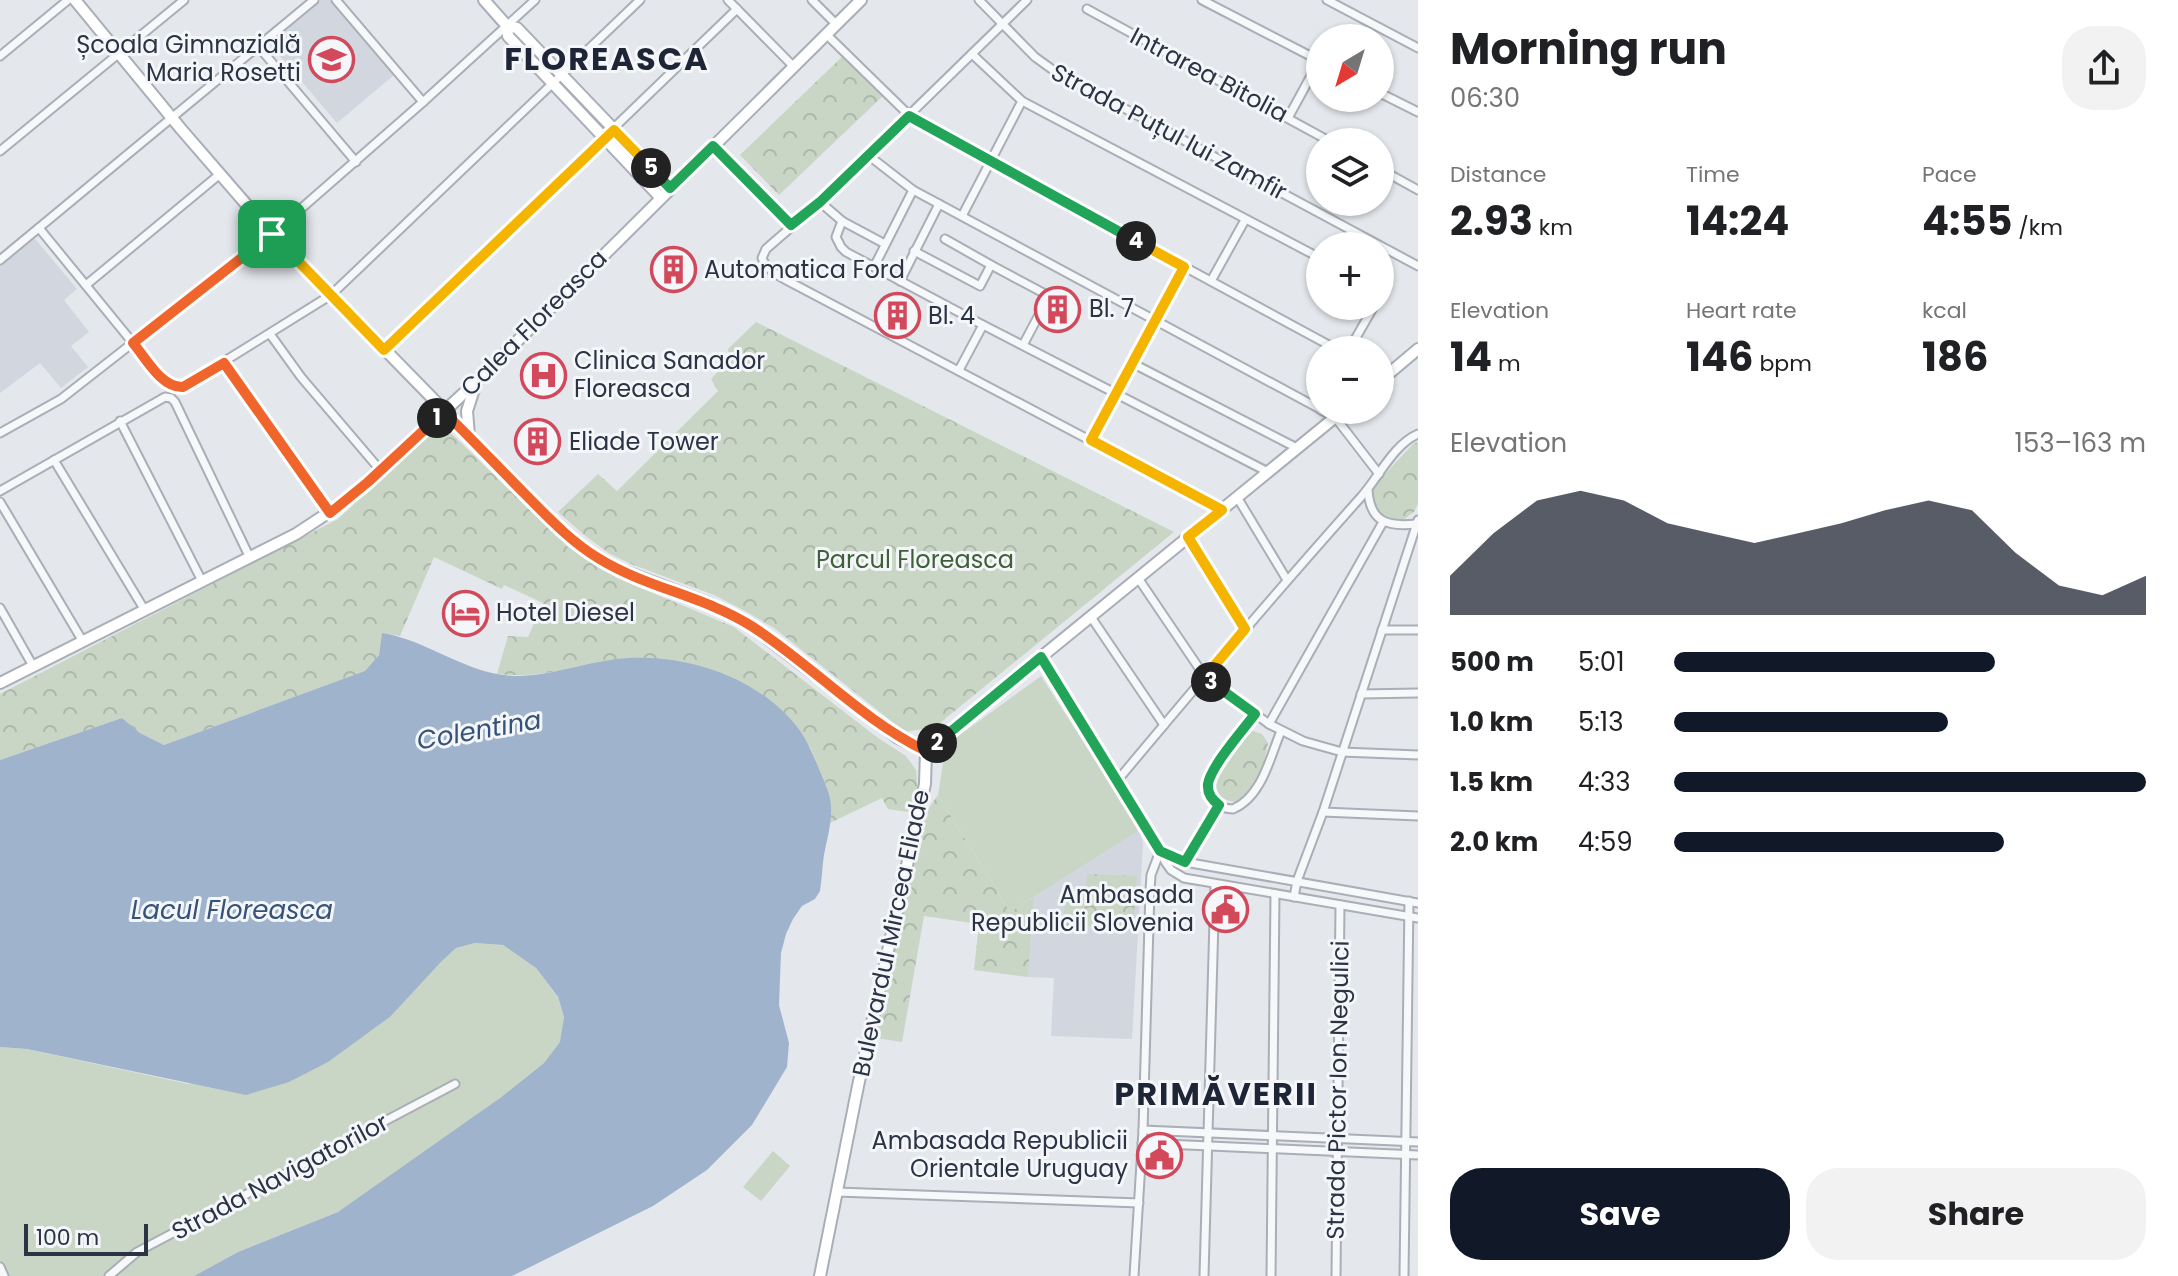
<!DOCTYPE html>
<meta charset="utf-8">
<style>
body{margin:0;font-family:Poppins,sans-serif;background:#f2f2f2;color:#202124;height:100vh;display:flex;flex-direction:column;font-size:30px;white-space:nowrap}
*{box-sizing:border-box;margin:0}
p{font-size:26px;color:#757577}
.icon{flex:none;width:44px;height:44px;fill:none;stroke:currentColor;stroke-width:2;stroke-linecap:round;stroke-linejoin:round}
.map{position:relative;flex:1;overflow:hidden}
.side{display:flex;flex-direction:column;background:#fff;width:760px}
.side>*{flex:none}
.needle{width:52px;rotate:218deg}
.tools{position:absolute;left:1306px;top:24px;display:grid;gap:16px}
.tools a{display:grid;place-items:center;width:88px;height:88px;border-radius:50%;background:#fff;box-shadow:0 2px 6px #0004;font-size:40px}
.scale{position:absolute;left:24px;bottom:20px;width:124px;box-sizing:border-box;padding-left:8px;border:4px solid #2b3445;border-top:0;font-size:22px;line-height:28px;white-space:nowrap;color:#2b3445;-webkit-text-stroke:6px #f4f6f9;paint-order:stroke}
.pin{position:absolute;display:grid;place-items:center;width:68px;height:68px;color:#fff;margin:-34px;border-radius:16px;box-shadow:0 4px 12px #0006}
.km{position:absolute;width:40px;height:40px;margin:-20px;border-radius:50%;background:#222;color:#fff;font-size:22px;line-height:40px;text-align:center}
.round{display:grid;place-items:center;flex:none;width:84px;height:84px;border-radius:32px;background:#f2f2f2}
.head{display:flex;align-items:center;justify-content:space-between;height:136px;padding:0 32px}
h1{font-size:44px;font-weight:700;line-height:60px}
.metrics{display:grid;grid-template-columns:repeat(3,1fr);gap:12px;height:136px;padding:8px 32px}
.metrics div{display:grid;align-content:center}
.metrics b{font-size:40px;font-weight:700}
.metrics small{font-size:22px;font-weight:400}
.metrics p{font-size:22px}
.chart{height:224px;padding:16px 32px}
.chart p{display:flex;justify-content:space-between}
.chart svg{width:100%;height:144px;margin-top:8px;fill:#111827;opacity:.7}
.action{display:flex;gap:16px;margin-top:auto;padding:16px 32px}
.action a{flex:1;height:92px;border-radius:32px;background:#111827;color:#fff;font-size:32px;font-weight:700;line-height:92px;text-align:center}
.action a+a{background:#f2f2f2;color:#202124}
ul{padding:0 32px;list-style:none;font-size:26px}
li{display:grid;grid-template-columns:128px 96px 1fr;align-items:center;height:60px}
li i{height:20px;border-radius:10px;background:#111827}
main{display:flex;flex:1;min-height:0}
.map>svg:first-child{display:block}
.built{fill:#d2d6de}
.forest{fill:url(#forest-crowns)}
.pitch{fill:#c9d6c5}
.water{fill:#9fb4cc}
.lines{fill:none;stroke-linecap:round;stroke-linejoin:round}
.street-casing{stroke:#a9aeb7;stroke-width:11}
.secondary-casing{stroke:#a9aeb7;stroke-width:14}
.street{stroke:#f7f8fa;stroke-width:7}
.secondary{stroke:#fff;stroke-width:10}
.split-1-casing{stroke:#fff;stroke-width:16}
.split-2-casing{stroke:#fff;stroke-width:16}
.split-3-casing{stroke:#fff;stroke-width:16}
.split-4-casing{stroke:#fff;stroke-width:16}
.split-5-casing{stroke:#fff;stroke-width:16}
.split-6-casing{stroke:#fff;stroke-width:16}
.split-1{stroke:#f0652b;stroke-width:10}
.split-2{stroke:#f0652b;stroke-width:10}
.split-3{stroke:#22a559;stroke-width:10}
.split-4{stroke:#f5b400;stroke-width:10}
.split-5{stroke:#22a559;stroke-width:10}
.split-6{stroke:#f5b400;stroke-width:10}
.labels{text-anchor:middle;stroke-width:6;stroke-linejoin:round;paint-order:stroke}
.poi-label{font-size:24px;fill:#2b3445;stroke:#f4f6f9;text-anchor:start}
.street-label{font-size:24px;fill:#2b3445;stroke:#f4f6f9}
.park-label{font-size:24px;fill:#3f6138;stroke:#f4f6f9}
.water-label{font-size:26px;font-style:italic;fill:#34527a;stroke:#f4f6f9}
.district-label{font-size:32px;font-weight:bold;letter-spacing:2px;fill:#1d2536;stroke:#f4f6f9}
</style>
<main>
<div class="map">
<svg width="1418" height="1276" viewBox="0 0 1418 1276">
<defs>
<pattern id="forest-crowns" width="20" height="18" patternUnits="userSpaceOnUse" patternTransform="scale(2)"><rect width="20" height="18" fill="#c9d6c5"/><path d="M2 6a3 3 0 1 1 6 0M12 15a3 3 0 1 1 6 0" fill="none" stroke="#adb8ab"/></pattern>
</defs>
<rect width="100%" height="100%" fill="#e4e7ec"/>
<g class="built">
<path d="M321 0H331L394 75 337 123 269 43Z"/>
<path d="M31 234 77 289 64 300 89 332 71 346 88 367 61 388 40 363 0 393V260Z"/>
<path d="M1140 830 1143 844 1132 1039 1051 1036 1054 978 1028 977 1034 897Z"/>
</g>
<g class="forest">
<path d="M846 53 886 93 779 195 740 155Z"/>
<path d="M756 322 1174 532 935 727 905 732 774 628 747 612 714 595 631 564 610 554 583 534 558 512 598 474 617 491 718 391 711 379 729 359 728 349Z"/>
<path d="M435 430 452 434 568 547 617 578 734 627 878 738 906 756 916 770 918 792 915 813 888 809 882 798 830 823 831 809 826 785 810 747 645 658C594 659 549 680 497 674L508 636 528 637 543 603 504 585 502 589 434 557 400 636 382 633 379 655 366 671 164 745 140 733 122 718 0 760V694L338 519Z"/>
<path d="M1418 442V504L1414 512 1402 521C1382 522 1367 508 1373 487L1413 444Z"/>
<path d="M1253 731 1262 734 1268 743C1262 772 1260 782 1236 802 1191 797 1236 745 1253 731Z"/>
<path d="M938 795 1010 912 1034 897 1028 977 974 970 979 924 924 916 902 1042 876 1038 923 816Z"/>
<path d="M1087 874 1137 876 1133 927 1064 926 1065 897H1086Z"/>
</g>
<g class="pitch">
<path d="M1041 676 1140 830 1010 912 938 795 946 745Z"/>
<path d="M475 943 503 945 536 968 558 998 564 1017 561 1042 544 1063 500 1098 361 1198 338 1212 238 1252 194 1276H6L0 1260V1047L26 1049 189 1084 391 1016 441 962 456 948Z"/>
<path d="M773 1151 790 1166 761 1201 743 1187Z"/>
</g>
<path class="water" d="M382 633C428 640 467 675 515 676 555 676 590 660 629 658 690 655 759 678 798 728 807 740 812 753 818 766 823 779 830 792 831 806 832 823 827 839 824 855 822 867 822 879 820 891L815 899 802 906 793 919 786 934 781 953 779 1005 789 1043 787 1067 752 1125 707 1170 653 1206 512 1276H194L238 1252 338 1212 500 1098 544 1063 560 1042 564 1017 558 997 536 968 503 945 475 943 456 948 441 962 391 1016 328 1062 289 1082 246 1095 27 1049 0 1047V760L122 718 140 733 164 745 365 671 379 655Z"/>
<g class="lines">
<defs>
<g id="street">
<path d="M336 0 423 102"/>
<path d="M728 0 793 66"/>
<path d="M812 0 836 24"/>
<path d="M979 0 1035 57 1053 70 1418 266"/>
<path d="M1027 0 820 202 766 249 762 258C767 270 777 275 788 281L1222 510"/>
<path d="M1202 0 1320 61"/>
<path d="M1327 0 1418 48"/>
<path d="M1087 9 1331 142"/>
<path d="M826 34 915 121 1338 350"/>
<path d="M258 46 356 162"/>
<path d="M972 54 1022 101 1320 258"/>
<path d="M0 56 68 0"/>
<path d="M1380 93 1418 112"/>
<path d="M1288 118 1319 61"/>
<path d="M713 146 791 225"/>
<path d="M0 151 184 0"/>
<path d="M868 155 913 190 1320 409"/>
<path d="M1380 169 1418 190"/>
<path d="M820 202 842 221 836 237 841 247 846 252 983 325 1268 472"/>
<path d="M962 216 1022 101"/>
<path d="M842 221 885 244"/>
<path d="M39 228 164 381 178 388 183 387 331 295 640 0"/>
<path d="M945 239 991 265"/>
<path d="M914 251 980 286 991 265 1049 296 1023 345"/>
<path d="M0 260 314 0"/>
<path d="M874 267 913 190"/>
<path d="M900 281 939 204"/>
<path d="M1211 281 1245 220"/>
<path d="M86 285 220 174"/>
<path d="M270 334 301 377 381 471"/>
<path d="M384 350 737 9"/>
<path d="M1349 350 1374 306"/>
<path d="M224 363 330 513"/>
<path d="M1132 363 1297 448"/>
<path d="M959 370 983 325"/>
<path d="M1321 410 1335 417 1379 474"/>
<path d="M120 421 202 581"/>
<path d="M0 433 61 399 272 234 423 102 535 0"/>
<path d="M1091 440 1184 267"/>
<path d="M54 460 144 609"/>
<path d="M1368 490C1370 522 1387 527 1416 524"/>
<path d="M0 491 165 397 171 398 175 402 250 558"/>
<path d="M1237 497 1287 580"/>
<path d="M0 502 82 640"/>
<path d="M1188 537 1245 629"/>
<path d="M1138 578 1205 677 1269 724 1303 741 1342 752 1418 755"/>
<path d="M0 608 33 666"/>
<path d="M1091 617 1164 725"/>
<path d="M1382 630H1418"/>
<path d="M1041 657 1166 863 1171 870 1184 878 1418 918"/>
<path d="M1361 694 1418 693"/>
<path d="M1255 714C1241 733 1174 805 1233 809 1262 797 1270 757 1281 731"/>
<path d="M1269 724 1383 522"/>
<path d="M1117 781C1197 685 1278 590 1361 497 1379 477 1393 445 1418 434"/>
<path d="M1323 812 1418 816"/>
<path d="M1160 851 1185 862 1418 903"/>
<path d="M1185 862 1219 805"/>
<path d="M1294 897 1297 881 1323 812 1418 520"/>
<path d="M1143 1130 1418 1142"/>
<path d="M1142 1143 1418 1155"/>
<path d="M837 1192 1139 1203"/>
<path d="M0 1267 4 1276"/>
<path d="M109 1276 137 1252 455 1084"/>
<path d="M1134 1276 1143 1130 1150 890 1151 875 1160 851"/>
<path d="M1204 1276 1215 884"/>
<path d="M1271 1276 1275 894"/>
<path d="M1336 1276 1340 905"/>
<path d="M1404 1276 1409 901"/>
</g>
<g id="secondary">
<path d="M75 0 181 129 272 234 567 536 588 551 616 568 708 603 750 625 898 738 926 751"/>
<path d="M484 0 507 26 508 36 660 197"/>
<path d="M507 26 517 28 670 188"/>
<path d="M1380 381 1418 349"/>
<path d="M469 436 467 411 475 386"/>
<path d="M0 683 296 534 349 499 477 381 861 0"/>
<path d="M926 751 1344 410"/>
<path d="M820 1276 858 1086 925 784 926 751"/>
</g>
</defs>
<use href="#street" class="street-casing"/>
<use href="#secondary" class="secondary-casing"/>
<use href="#street" class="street"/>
<use href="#secondary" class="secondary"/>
</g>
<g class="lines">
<defs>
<path id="split-1" d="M272 234 133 343C146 358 161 388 183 387L224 363 330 513 368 482 437 418"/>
<path id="split-2" d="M437 418 444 412C472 439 498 467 525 494 548 517 570 541 598 558 646 588 705 596 753 627 813 666 862 720 926 751L937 743"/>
<path id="split-3" d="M937 743 1041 657 1160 851 1185 862 1219 805C1212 800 1207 794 1208 784 1211 766 1243 730 1255 714L1211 682"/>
<path id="split-4" d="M1136 241 1184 267 1091 440 1222 510 1188 537 1245 629 1205 677 1211 682"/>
<path id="split-5" d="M651 168 670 188 713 146 791 225 820 202 909 116 1136 241"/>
<path id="split-6" d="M272 234 384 350 614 130 651 168"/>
</defs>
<use href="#split-1" class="split-1-casing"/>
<use href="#split-2" class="split-2-casing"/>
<use href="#split-3" class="split-3-casing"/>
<use href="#split-4" class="split-4-casing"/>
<use href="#split-5" class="split-5-casing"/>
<use href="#split-6" class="split-6-casing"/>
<use href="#split-1" class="split-1"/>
<use href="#split-2" class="split-2"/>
<use href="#split-3" class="split-3"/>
<use href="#split-4" class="split-4"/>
<use href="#split-5" class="split-5"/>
<use href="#split-6" class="split-6"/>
</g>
<defs>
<symbol id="school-ring" viewBox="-11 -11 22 22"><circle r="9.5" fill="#f4f6f9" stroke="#d1495b" stroke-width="1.5"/><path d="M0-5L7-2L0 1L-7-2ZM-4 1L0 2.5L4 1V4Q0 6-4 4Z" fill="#d1495b"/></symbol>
<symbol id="building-ring" viewBox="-11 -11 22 22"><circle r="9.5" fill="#f4f6f9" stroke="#d1495b" stroke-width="1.5"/><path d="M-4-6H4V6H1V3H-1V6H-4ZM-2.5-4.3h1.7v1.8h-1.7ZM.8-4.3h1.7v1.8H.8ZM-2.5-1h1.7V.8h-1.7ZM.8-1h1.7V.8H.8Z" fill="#d1495b"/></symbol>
<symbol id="hospital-ring" viewBox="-11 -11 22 22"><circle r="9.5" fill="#f4f6f9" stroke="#d1495b" stroke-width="1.5"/><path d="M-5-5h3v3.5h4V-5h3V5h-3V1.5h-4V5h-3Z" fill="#d1495b"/></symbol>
<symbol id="hotel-ring" viewBox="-11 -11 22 22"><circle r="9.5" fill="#f4f6f9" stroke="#d1495b" stroke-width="1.5"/><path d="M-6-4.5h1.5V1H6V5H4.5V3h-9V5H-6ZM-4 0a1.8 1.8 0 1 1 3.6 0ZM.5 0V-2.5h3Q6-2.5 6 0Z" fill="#d1495b"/></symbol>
<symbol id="civic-ring" viewBox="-11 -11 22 22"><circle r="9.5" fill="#f4f6f9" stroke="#d1495b" stroke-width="1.5"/><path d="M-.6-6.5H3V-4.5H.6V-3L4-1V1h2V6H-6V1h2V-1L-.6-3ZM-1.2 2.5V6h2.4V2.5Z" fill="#d1495b"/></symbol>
</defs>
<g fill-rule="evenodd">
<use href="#school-ring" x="306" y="34" width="51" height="51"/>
<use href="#building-ring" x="648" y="244" width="51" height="51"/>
<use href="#building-ring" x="1032" y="284" width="51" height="51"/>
<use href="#building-ring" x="872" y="290" width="51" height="51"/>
<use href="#hospital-ring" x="518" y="350" width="51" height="51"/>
<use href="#building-ring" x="512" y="416" width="51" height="51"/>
<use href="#hotel-ring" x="440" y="588" width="51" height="51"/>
<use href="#civic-ring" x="1200" y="884" width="51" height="51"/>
<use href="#civic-ring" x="1134" y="1130" width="51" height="51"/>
</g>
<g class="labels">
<g class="poi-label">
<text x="301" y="53" text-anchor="end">Școala Gimnazială<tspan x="301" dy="28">Maria Rosetti</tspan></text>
<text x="704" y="278">Automatica Ford</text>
<text x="1089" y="317">Bl. 7</text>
<text x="928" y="324">Bl. 4</text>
<text x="574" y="369">Clinica Sanador<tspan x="574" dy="28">Floreasca</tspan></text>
<text x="569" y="450">Eliade Tower</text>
<text x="496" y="621">Hotel Diesel</text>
<text x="1194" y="903" text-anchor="end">Ambasada<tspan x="1194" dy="28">Republicii Slovenia</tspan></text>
<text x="1128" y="1149" text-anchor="end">Ambasada Republicii<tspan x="1128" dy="28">Orientale Uruguay</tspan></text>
</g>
<g class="street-label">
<text transform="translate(1209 75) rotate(28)" y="8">Intrarea Bitolia</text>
<text transform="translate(1169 132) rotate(28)" y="8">Strada Puțul lui Zamfir</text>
<text transform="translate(534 323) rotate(-45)" y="8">Calea Floreasca</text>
<text transform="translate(891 933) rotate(-78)" y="8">Bulevardul Mircea Eliade</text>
<text transform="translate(1338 1090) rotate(-89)" y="8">Strada Pictor Ion Negulici</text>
<text transform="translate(280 1177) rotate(-28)" y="8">Strada Navigatorilor</text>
</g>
<g class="park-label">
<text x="915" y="568">Parcul Floreasca</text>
</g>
<g class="water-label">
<text transform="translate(479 730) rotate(-10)" y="9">Colentina</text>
<text x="232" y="919">Lacul Floreasca</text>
</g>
<g class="district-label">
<text x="607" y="70">FLOREASCA</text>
<text x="1216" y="1105">PRIMĂVERII</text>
</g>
</g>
</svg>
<div class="tools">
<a><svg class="needle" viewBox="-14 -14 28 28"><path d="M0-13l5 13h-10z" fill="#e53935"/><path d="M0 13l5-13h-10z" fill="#757577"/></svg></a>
<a><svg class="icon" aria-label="layers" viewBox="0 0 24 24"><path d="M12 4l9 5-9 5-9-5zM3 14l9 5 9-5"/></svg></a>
<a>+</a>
<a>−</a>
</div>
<div class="scale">100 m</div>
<div class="pin" style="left:272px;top:234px;background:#1e9e55"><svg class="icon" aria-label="arrive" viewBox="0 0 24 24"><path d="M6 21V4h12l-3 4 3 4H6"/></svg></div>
<b class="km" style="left:437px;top:418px">1</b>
<b class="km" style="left:937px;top:743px">2</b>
<b class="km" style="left:1211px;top:682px">3</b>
<b class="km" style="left:1136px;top:241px">4</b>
<b class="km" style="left:651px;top:168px">5</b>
</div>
<section class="side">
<div class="head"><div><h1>Morning run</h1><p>06:30</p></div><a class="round"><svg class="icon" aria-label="share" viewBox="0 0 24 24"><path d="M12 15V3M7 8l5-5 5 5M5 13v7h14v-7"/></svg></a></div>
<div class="metrics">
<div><p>Distance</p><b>2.93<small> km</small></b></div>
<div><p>Time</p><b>14:24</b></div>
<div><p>Pace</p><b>4:55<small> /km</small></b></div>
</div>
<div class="metrics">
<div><p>Elevation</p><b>14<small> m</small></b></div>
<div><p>Heart rate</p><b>146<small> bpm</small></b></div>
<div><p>kcal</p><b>186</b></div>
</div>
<div class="chart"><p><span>Elevation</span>153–163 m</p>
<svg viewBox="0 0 160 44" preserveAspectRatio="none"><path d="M0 44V32L10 19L20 9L30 6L40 9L50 16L60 19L70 22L80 19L90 16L100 12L110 9L120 12L130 25L140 35L150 38L160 32V44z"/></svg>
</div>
<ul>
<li><b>500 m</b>5:01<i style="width:68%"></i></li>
<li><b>1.0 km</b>5:13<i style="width:58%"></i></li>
<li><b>1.5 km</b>4:33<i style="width:100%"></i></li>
<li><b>2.0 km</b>4:59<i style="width:70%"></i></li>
</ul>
<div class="action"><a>Save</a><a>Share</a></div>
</section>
</main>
